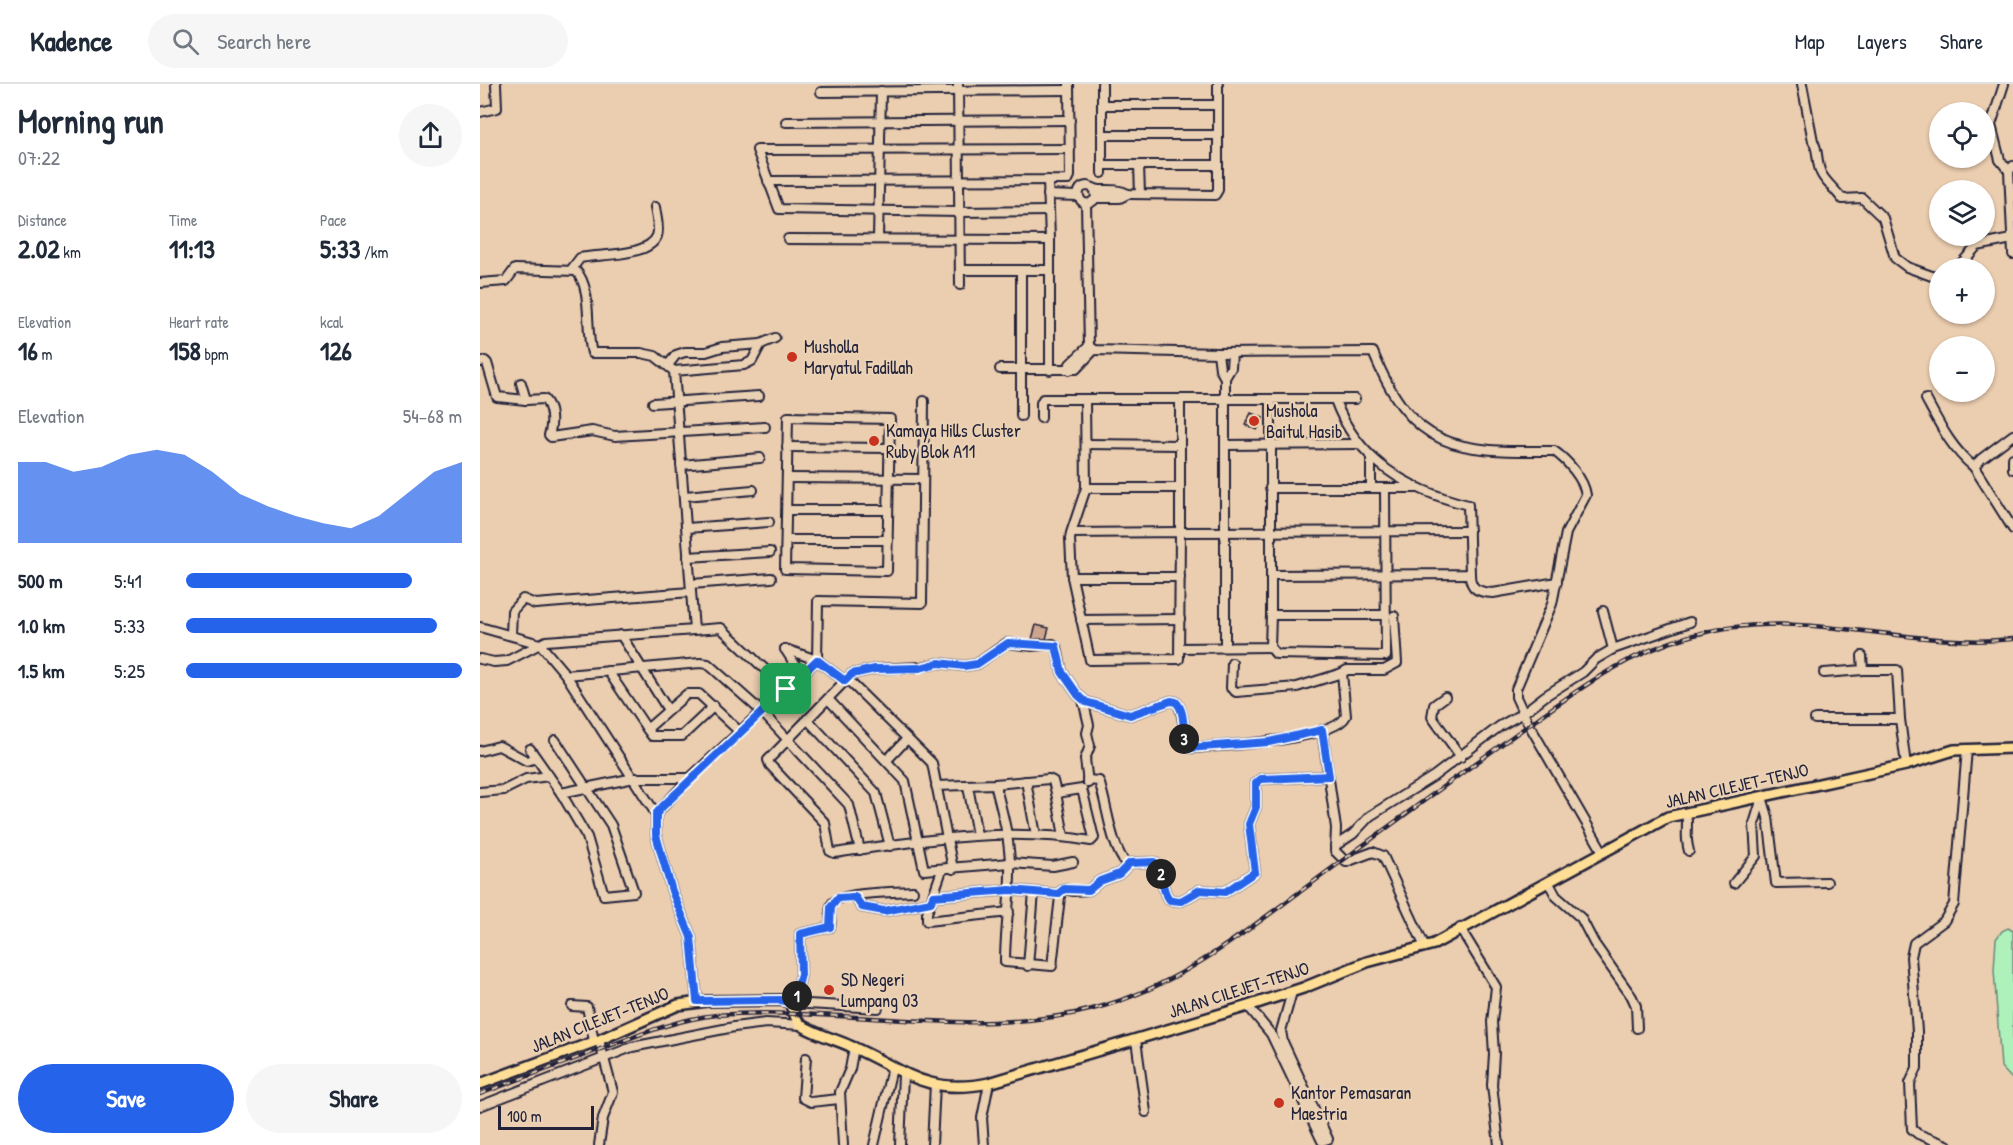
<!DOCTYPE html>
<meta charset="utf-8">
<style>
body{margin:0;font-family:"Patrick Hand",sans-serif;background:#f6f6f7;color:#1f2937;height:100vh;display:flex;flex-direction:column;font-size:22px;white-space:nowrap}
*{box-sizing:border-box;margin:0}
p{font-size:20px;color:#747a83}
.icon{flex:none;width:33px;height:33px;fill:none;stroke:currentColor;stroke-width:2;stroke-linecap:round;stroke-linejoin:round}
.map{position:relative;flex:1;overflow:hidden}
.side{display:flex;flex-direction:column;background:#fff;width:480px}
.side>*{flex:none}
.fabs{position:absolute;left:1449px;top:18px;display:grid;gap:12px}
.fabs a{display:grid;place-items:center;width:66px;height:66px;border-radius:50%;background:#fff;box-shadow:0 2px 4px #0004;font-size:30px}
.scale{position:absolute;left:18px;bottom:15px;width:96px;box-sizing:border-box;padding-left:6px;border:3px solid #22223b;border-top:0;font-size:16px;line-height:21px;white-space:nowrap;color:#22223b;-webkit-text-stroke:4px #ebd1b3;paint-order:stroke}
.pin{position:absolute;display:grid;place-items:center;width:51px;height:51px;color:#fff;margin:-26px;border-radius:12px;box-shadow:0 3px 9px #0006}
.km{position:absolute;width:30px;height:30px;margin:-15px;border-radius:50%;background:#222;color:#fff;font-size:16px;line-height:30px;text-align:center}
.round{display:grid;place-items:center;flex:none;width:63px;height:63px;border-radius:32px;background:#f6f6f7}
.head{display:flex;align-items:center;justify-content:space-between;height:102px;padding:0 18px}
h1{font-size:33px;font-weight:700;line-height:45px}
.stats{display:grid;grid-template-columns:repeat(3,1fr);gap:9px;height:102px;padding:6px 18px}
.stats div{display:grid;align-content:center}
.stats b{font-size:26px;font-weight:700}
.stats small{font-size:16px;font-weight:400}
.stats p{font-size:16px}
.chart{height:168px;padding:12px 18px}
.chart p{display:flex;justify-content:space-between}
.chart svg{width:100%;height:108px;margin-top:6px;fill:#2563eb;opacity:.7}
.action{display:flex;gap:12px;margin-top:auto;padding:12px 18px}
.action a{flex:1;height:69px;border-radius:36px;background:#2563eb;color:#fff;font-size:24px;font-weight:700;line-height:69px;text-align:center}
.action a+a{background:#f6f6f7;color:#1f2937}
ul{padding:0 18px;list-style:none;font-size:20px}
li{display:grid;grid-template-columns:96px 72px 1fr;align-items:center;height:45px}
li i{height:15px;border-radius:8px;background:#2563eb}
header{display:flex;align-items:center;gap:36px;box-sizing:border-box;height:84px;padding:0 30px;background:#fff;border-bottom:2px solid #e0e1e3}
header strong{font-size:28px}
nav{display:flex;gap:33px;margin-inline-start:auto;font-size:21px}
.search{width:420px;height:54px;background:#f6f6f7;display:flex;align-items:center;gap:15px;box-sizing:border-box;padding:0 21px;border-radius:33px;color:#747a83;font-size:22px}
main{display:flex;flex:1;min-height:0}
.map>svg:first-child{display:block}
.green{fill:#aef1ba;stroke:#688a7a;stroke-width:1.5}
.building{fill:#cda48d;stroke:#22223b;stroke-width:1.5}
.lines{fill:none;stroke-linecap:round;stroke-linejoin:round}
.minor-casing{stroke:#22223b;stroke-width:12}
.major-casing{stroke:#22223b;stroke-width:14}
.minor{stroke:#ebd1b3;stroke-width:8}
.major{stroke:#fedd96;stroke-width:9}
.rail-casing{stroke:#22223b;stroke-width:4.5}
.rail{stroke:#ebd1b3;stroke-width:2;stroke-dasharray:7;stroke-linecap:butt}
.route-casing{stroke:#fff;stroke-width:12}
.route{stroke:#2563eb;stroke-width:8}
.poi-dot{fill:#c8321e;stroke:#ebd1b3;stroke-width:2}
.labels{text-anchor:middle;stroke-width:5;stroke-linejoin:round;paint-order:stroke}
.poi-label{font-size:18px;fill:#22223b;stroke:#ebd1b3;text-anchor:start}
.street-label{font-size:18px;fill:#22223b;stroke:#ebd1b3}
</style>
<header>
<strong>Kadence</strong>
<div class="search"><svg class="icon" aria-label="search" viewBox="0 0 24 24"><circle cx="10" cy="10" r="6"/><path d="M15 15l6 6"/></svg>Search here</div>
<nav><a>Map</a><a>Layers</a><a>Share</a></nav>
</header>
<main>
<section class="side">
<div class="head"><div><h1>Morning run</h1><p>07:22</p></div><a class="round"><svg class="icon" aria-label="share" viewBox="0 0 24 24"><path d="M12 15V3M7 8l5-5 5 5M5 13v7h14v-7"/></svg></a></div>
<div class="stats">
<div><p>Distance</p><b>2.02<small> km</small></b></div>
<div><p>Time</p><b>11:13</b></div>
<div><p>Pace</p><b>5:33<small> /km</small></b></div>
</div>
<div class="stats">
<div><p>Elevation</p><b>16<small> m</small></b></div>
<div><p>Heart rate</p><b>158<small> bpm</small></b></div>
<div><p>kcal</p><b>126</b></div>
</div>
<div class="chart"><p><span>Elevation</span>54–68 m</p>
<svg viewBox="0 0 160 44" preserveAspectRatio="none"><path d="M0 44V11L10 11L20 15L30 13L40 8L50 6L60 8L70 15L80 24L90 29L100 33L110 36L120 38L130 33L140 24L150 15L160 11V44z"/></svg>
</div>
<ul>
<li><b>500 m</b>5:41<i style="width:82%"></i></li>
<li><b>1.0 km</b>5:33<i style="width:91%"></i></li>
<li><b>1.5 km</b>5:25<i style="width:100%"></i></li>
</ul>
<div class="action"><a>Save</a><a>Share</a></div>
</section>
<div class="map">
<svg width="1533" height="1061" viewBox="0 0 1533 1061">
<rect width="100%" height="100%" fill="#ebcdaf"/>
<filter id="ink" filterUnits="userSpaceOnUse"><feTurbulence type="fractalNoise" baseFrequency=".0167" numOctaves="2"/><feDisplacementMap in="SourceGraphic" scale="12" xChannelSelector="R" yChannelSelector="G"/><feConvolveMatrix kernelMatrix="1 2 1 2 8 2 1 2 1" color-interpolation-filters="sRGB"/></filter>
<g filter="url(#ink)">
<path class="green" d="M1528 844 1533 847V996L1521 983 1514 886 1516 855 1522 847Z"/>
<g class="building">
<path d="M771 329 783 334 777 346 765 341Z"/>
<path d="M556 541 569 544 566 555H552Z"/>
</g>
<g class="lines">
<defs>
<g id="minor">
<path d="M478 0 480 201"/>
<path d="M1322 0 1333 57C1339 67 1336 78 1341 89 1345 98 1356 106 1362 115L1382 114 1403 134 1415 174 1427 183 1460 195"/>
<path d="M1524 0 1511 41 1520 76 1529 87"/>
<path d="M341 8 589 6"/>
<path d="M622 21H738"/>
<path d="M0 28 17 24 16 0"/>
<path d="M306 38 590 36"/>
<path d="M622 51H738"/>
<path d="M622 81H738"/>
<path d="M659 81 660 110"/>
<path d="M1533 82 1529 87 1533 170"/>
<path d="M622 89V0"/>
<path d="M288 97 588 96 590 92 589 0"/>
<path d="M615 106 616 114C602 131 590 103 607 102 612 102 614 106 620 106 630 106 639 105 648 110L735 111 738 106V0"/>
<path d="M568 111 598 112"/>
<path d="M616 114H640L648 110"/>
<path d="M568 127 479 128 299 125 277 66 590 65"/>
<path d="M308 155 570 156 568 96"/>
<path d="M398 155 401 7"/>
<path d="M570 156V286"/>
<path d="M1477 184 1497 162 1532 155"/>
<path d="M91 186 100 174C118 170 169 173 177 152 180 144 176 132 175 123"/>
<path d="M480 186H570"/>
<path d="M0 199 26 197 35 185 96 187C113 204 105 247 112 269H161L175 272 194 287 214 546"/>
<path d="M609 262 614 266 738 269 893 268C933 367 976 368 1074 367 1087 376 1104 395 1106 411L1086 449 1072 520 1036 605V613L1047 637 1123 768"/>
<path d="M738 269 740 285 745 294"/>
<path d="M0 278 5 277 7 279 17 313 46 316"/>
<path d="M188 281 196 271 205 268H226L242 263 281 260"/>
<path d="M520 285H596L614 266"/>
<path d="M589 286 590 280 609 262 606 120"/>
<path d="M194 287 264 281 272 277 281 260 295 254"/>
<path d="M41 299 46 316 64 315C72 323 73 340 69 351L71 353 112 347 135 352 285 343"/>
<path d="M700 315V448L989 447"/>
<path d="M791 315V491L990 490 988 421C928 406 877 377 855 316"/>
<path d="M1446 315C1460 341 1471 364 1494 383"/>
<path d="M173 319 279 312"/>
<path d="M541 332V186"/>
<path d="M308 333 410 335 407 487 305 485Z"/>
<path d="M561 334V319L563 315H875"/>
<path d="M1533 351 1501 375 1494 383 1533 445"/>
<path d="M606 360 700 361"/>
<path d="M746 361 878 360"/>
<path d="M307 363 409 364"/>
<path d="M891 373V404"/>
<path d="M1533 374V385"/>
<path d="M201 381 280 374"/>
<path d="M307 394 443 395"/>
<path d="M606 404H699"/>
<path d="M790 404H936"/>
<path d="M205 412 273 406"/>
<path d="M307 426H408"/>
<path d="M207 444 289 438"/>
<path d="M591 449 700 448 699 575 610 576 592 493 590 455 591 449 606 404 605 316"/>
<path d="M306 456H408"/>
<path d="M208 473 290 468"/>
<path d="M990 490C990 506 999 508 1013 509L1077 498"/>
<path d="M791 491V531H906"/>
<path d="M592 493H700"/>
<path d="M211 500 291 494"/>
<path d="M601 536 700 535"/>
<path d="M0 543 60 560 86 591 176 730V751L192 807 211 853 217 917"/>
<path d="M31 551 32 527 43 515 55 520 211 508"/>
<path d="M141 551 188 626"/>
<path d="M745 563V294L751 284 752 269"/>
<path d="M790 563 796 570 906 572 905 404"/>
<path d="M700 564 790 563 791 531"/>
<path d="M305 565 337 576 338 517 442 519 444 317"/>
<path d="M305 565 321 590"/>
<path d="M1133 565 1210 538"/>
<path d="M0 575 14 578 27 577 66 557 241 544 306 605"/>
<path d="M752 579 751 604 756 608 817 603 862 589"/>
<path d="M1383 586H1417L1420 635"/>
<path d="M128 587 167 645 207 610H219L260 648"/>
<path d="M1344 589 1383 586 1382 572"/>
<path d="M86 591 220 579 228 580 281 627 369 721 380 766"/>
<path d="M367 595 372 590 395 585 442 583 459 579 484 582 497 580 527 559 552 562 573 560 577 564 582 588 598 611 606 618 650 631 691 617 696 618C705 627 703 649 706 662L710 664C738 662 854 657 866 632L862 589 867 586H904L917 579 914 532"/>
<path d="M965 613 954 621 952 633 981 673"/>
<path d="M348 615 425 697 444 786 530 779 573 782 593 778"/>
<path d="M603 616 609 641 607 649 610 662 605 675 608 699"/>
<path d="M327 635 396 709 410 762"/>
<path d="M1335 635H1420L1426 681"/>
<path d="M167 645 172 652H202L234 622"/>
<path d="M842 646 856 744 855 767 866 778 893 768 903 772 945 863"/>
<path d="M50 665 81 709 107 753 124 811 154 808 131 741 75 656"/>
<path d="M0 667 19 662 47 677 56 674"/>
<path d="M407 676 427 655"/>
<path d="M607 696 619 697C628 723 630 761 647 781"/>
<path d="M546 697 556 751"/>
<path d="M456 702 515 700 569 695 573 697 576 709 602 705 614 754 611 757C524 742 440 757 354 769L350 767 345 739 290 681 288 676 367 595 452 679 473 785"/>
<path d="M488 702 497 751"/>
<path d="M0 708 24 706 46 695 69 692"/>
<path d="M81 709 154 694H210"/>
<path d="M576 709 584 752"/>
<path d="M1282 713 1288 733 1296 799 1347 798"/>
<path d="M1206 729C1209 744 1204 750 1209 767"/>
<path d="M176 730 210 694 337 576 365 597"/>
<path d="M855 762 873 750 890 732 954 692 1020 642 1043 629 1065 612 1103 588 1116 575 1133 565 1123 527"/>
<path d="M462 786 447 829V837L529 828"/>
<path d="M1069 799 1076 812 1101 834 1114 859 1152 913 1156 922 1157 944"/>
<path d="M1254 799 1276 772 1274 740 1282 714"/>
<path d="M578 810 584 805 594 807 609 806 620 797 639 790 650 779 674 778C686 786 679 806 690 816L701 817 720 806 745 808 775 788 769 740 776 723V699L781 695 849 692"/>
<path d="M453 812 530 806 578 810 580 813 572 882 525 878C525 845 531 812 530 779 529 752 522 727 515 700"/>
<path d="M375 813 382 823 404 827 451 818"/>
<path d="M980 844 1016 903 1012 938 1014 970 1012 1001 1019 1061"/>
<path d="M548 882 554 808"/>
<path d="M310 919 398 924"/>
<path d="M314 920 321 890 320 850 350 843C352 836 348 827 352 820 358 808 418 808 433 807"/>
<path d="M92 922 107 923 114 957"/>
<path d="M768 922 791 950 842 1057 848 1055 803 958 801 947 812 908"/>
<path d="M119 956 133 1008 123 1034 119 1061"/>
<path d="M656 956 666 1028"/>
<path d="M326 974 323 1014 331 1018 359 1015"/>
<path d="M0 1022 152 963 254 943 286 939 323 941"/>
<path d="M363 1061 360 1008 370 985 374 963"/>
<path d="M394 1061 412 984"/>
<path d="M420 1061 423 991"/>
<path d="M452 1061 455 1000"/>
<path d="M504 1061 502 1034 509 999"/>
<path d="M1467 1061 1438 1050 1432 1045 1430 999 1437 984V947L1431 873 1434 859 1464 837 1474 820 1487 665"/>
</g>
<path id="major" d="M0 1000 119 956 198 921 227 917 301 916 309 918C313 924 315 934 319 939 328 948 358 956 370 962 424 985 444 1012 509 999L768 922 823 904 887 878 954 860 1188 733 1426 681 1474 666 1533 664"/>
</defs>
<use href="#minor" class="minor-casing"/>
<use href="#major" class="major-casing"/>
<use href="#minor" class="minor"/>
<use href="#major" class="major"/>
<defs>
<path id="rail" d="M0 1010C39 995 79 981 118 966 156 952 196 935 237 931 367 921 511 961 636 918 706 895 762 850 821 807 897 751 973 695 1050 640 1103 602 1147 570 1210 552 1320 520 1423 566 1533 555"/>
</defs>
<use href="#rail" class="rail-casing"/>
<use href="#rail" class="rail"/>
</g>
</g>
<g class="lines" filter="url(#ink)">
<defs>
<path id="route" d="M528 559 576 562 582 588 598 611 606 618 650 631 691 617 696 618C707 629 701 650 708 664L789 658 842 646 849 692 781 695 776 699V723L769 740 775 788 745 808 720 806 701 817 690 816C679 806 686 786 674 778L650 779 639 790 620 797 609 806 584 805 578 810 530 806 453 812 451 818 404 827 382 823 375 813 358 814 351 823 350 843 320 850 321 890 314 920 301 916 217 917 211 853 192 807 176 751V730L183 722 337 576 365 597 372 590 395 585 440 584 459 579 484 582 497 580Z"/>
</defs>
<use href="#route" class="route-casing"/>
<use href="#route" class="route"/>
</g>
<g class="poi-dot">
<circle cx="312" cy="273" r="6"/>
<circle cx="774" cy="337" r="6"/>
<circle cx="394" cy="357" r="6"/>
<circle cx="349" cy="906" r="6"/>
<circle cx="799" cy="1019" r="6"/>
</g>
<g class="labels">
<g class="poi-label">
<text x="324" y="269">Musholla<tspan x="324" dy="21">Maryatul Fadillah</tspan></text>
<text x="786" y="333">Mushola<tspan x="786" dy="21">Baitul Hasib</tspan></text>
<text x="406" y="353">Kamaya Hills Cluster<tspan x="406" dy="21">Ruby Blok A11</tspan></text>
<text x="361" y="902">SD Negeri<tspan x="361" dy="21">Lumpang 03</tspan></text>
<text x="811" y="1015">Kantor Pemasaran<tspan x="811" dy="21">Maestria</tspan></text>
</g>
<g class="street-label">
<text transform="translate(1257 702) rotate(-13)" y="6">JALAN CILEJET–TENJO</text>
<text transform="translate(759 906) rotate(-18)" y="6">JALAN CILEJET–TENJO</text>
<text transform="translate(120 936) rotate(-22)" y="6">JALAN CILEJET–TENJO</text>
</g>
</g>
</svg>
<div class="fabs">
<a><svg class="icon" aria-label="locate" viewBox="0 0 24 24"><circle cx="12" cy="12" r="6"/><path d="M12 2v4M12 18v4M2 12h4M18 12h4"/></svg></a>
<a><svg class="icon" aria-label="layers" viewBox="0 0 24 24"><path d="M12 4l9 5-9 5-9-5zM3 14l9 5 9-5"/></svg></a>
<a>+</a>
<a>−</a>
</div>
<div class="scale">100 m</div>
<div class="pin" style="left:306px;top:605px;background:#1e9e55"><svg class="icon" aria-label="arrive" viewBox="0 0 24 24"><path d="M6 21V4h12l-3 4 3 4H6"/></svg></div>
<b class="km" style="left:317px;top:912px">1</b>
<b class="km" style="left:681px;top:790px">2</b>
<b class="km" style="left:704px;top:655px">3</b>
</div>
</main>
